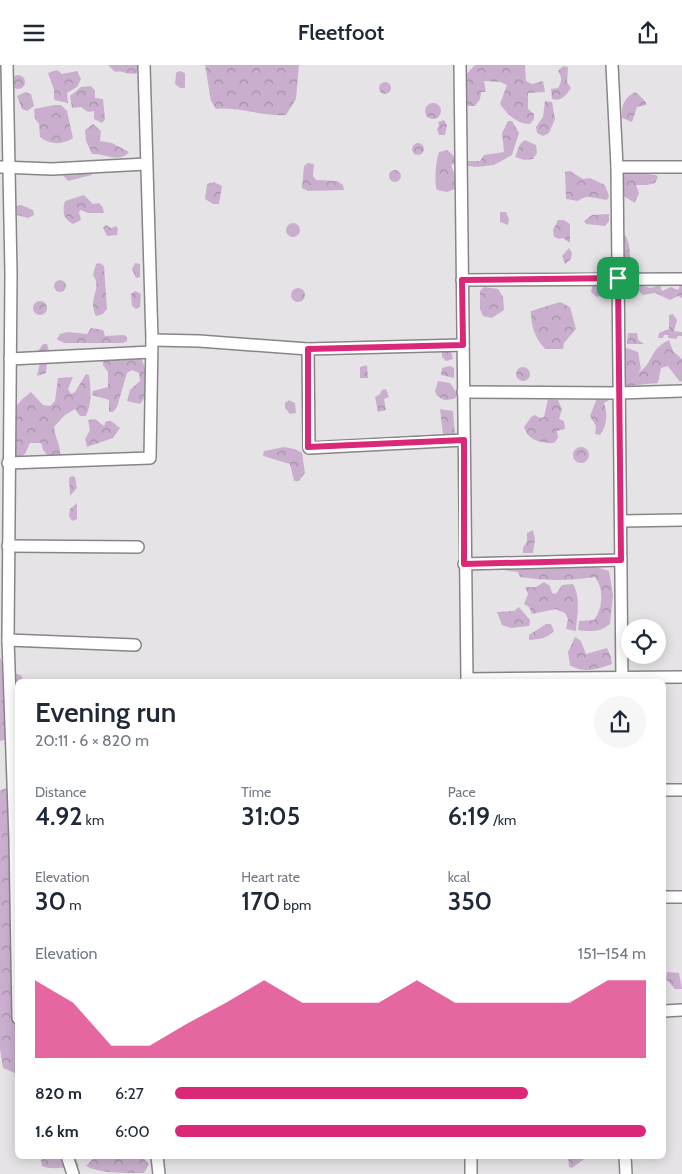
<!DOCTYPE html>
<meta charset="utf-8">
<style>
body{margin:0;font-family:Cabin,sans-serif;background:#f6f6f7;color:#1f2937;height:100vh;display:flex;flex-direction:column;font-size:19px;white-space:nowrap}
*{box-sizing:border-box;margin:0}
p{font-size:16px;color:#747a83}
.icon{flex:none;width:28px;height:28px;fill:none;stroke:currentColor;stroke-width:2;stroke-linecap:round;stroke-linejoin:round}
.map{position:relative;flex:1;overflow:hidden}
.sheet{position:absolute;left:15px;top:614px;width:651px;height:480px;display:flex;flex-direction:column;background:#fff;border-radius:8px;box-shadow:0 2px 12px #0003}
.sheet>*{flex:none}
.fabs{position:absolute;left:621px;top:554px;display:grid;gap:10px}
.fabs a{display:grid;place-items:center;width:45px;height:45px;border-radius:50%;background:#fff;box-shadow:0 2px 12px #0003;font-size:25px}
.pin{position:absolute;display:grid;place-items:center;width:42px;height:42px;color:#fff;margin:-21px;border-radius:10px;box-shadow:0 2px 8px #0006}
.round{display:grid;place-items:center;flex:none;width:52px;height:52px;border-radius:26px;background:#f6f6f7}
.headline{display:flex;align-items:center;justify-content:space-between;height:85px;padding:0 20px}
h1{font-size:28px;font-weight:600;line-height:38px}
.figures{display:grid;grid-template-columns:repeat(3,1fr);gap:8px;height:85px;padding:5px 20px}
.figures div{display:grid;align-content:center}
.figures b{font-size:25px;font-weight:600}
.figures small{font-size:14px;font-weight:400}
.figures p{font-size:14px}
.chart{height:140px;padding:10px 20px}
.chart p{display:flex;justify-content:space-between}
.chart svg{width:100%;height:90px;margin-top:5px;fill:#db2777;opacity:.7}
ul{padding:0 20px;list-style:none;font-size:16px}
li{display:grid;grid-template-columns:80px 60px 1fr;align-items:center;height:38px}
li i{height:12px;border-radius:6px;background:#db2777}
header{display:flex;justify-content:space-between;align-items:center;height:65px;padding:0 20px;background:#fff;font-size:22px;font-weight:600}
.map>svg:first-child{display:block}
.forest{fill:url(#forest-crowns)}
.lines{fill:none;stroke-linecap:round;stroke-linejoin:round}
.minor-casing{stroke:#878588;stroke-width:14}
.minor{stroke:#fff;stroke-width:11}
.route-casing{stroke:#fff;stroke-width:10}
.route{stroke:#db2777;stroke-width:6}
</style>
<header><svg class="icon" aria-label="menu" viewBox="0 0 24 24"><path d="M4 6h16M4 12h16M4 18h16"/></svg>Fleetfoot<svg class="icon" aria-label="share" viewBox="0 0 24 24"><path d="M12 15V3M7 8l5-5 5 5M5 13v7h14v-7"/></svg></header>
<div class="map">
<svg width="682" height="1109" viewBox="0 0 682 1109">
<defs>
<pattern id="forest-crowns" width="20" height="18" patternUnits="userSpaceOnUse" patternTransform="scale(1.25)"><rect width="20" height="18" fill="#c9afcd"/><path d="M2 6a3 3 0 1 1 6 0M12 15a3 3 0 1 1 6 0" fill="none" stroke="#a490a8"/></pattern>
</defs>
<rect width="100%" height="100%" fill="#e6e3e7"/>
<g class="forest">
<path d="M108 0H138L137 8C128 11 123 5 115 7Z"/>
<path d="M205 0H299L296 34 286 50C262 52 239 41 216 44L211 36Z"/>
<path d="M475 0H525L526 16 532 19 543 16 545 27 528 28V44L534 49V54L530 59C516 59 507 49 500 39L507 20 500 17 484 16 486 27H481L480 34 475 41H468L463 32C466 25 463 17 466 10 468 7 472 3 475 0Z"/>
<path d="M563 1 568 2 567 17 571 23C566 30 562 37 552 34L551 24 558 23C562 17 562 12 558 6Z"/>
<path d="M57 5 62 9 77 6 81 14 77 22 67 28 68 38 54 35V25L48 8Z"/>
<path d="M180 6 185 8V23H180L175 19 176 8Z"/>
<circle cx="18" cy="17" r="7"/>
<circle cx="385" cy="23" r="6"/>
<path d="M91 21 95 26V33L103 34 105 54 102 58 94 54V46L88 47 81 42 72 43 70 31 81 22Z"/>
<path d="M25 27 31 29 34 41 27 46 22 44 17 31Z"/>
<path d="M636 27 646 37V40L637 42 632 57 622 53C621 41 624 32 636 27Z"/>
<path d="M545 36 552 37 555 54 549 68 543 71 537 68 536 62 543 52Z"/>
<circle cx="433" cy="46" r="8"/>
<path d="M55 40H61L67 46 73 73C63 80 49 80 40 72L39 59 35 54 34 44Z"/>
<path d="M444 55 447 60 445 70H439L437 64 439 61 438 57Z"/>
<path d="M508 56H512L519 68 512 90 494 100 476 102 462 100 461 96H480L484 90 504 87 502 68Z"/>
<path d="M93 59 101 66 100 76 112 78 129 87C119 99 105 88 92 89L86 76 85 65Z"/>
<path d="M525 75 536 80 537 88 533 94 524 95 515 92 520 79Z"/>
<circle cx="418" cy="84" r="6"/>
<path d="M447 85 454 91 456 98 451 100 458 118 455 124 447 127 437 125C434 117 436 95 439 87Z"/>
<path d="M63 97 75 98 92 105V110L68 116 61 108 60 101Z"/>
<path d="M308 98 314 99 313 111 316 115 337 116 343 120 344 125 308 126 302 123 304 101Z"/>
<circle cx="395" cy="111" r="6"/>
<path d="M570 106 583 114 590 113 605 120 609 131 607 135C596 134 587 128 578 136L566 134 565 107Z"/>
<path d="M627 107 656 110 658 112 655 118 647 120H636L639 128 635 138 620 129 621 109Z"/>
<path d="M214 117 222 121 219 139H213L205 134 207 119Z"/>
<path d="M84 130 93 139 99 138 103 143 104 148H88L81 145 79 147 81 155 73 159C63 154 62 146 65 136Z"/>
<path d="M21 140 33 145 34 150 28 153 17 150 15 141Z"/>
<path d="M500 147H506L509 154 508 160 500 157Z"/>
<path d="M609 149V156L605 161 586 159 584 156 592 150Z"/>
<path d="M558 155H564L570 159V178L563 173 559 174 554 172 553 165Z"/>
<circle cx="293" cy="165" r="7"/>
<path d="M106 160 111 163 116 161 118 164 117 170 107 171 103 163Z"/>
<path d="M625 170C631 178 630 194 630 204L625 205 622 200 621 172Z"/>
<path d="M569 183 572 188 571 194 565 199 562 191Z"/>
<path d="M100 198 104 201 107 244 103 249 96 251C87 232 103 225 93 210L96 199Z"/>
<path d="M135 198 140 199V212L136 213 132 204Z"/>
<circle cx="60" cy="221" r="6"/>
<path d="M593 218 602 219 604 223 602 230 597 232 591 227Z"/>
<path d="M642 220 650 223 660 220 662 226 671 222 678 225 680 220 682 221V233L678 231 670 235 655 228 643 230 637 224Z"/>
<path d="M484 222 498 224 503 232 504 245 492 253 483 251 480 244V226Z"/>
<circle cx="298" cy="230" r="7"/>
<path d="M135 226 141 229 140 242 136 244 132 241 131 229Z"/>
<circle cx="40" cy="243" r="7"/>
<path d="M560 237 570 242 576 264 564 278 563 284H545C535 273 531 262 531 246Z"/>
<path d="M673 249 677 255 674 266 682 267V271H678L676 274 668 273V270H664L663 273H658L659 268 669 264V250Z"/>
<path d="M91 263 103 265 105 271 124 270 127 272V276L123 278H64L57 274 60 269 68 267 87 269Z"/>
<path d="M628 268H637L638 275 644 279H627Z"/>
<path d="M669 275 673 286 682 294V316L680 317 668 301 661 303 658 318 627 321 621 318 622 285 627 283 638 287 641 304 638 308C655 297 648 285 669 275Z"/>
<path d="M43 279H47L51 291 47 297 46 308 37 311 41 294 38 286Z"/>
<path d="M450 282 453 294 446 296 442 292V285Z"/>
<path d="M113 285 120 296 124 293 141 292C147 308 154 324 140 339L127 336 130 325 140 316 139 308 132 305 127 308 117 342 113 347H109V335L92 330 93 326 108 322V307L103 300 105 288Z"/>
<path d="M367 300 368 313H360V302Z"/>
<path d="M450 301 454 303V313L441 310 442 303Z"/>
<circle cx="523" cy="309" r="7"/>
<path d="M86 309 89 310C91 323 92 339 86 351H80L75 344 65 350 54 362C55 373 62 383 60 393L51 394 43 385 41 378H30L25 389 20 392 5 389 4 383 10 376C9 352 10 343 31 327L43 340 50 341 55 336 58 313 73 312 68 324 71 329 75 327Z"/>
<path d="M438 316 450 318 458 330 454 334 444 335 437 331 435 326Z"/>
<path d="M386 324 389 332 384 334 386 345 378 347 375 332 380 329 382 325Z"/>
<path d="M608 329 609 335 604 338C608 350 607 360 600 370L595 369 596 361 590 351 597 333Z"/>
<path d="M548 334 558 335 562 344 559 354 564 356 565 364 557 366 558 373 554 378C541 378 528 376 524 362L531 352 535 350 540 353 544 352Z"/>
<path d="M289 335 295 338 296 348 290 349 285 343V338Z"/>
<path d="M440 344 453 346 455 371 444 372 443 370Z"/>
<path d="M95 354 104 361 106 356H111L120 363 113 373 87 382 85 374 90 365 88 355Z"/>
<circle cx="581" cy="390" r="8"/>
<path d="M284 382 295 384 302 388 305 408 299 416H294L290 399 263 391 264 386Z"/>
<path d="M72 411 75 412 77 423 70 431 69 413Z"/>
<path d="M77 438V454L72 456 69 451 70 444Z"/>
<path d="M533 465 535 474 533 488H523V483L527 476V468Z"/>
<path d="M504 501 596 502 609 506 613 530 610 559C601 567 591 567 578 565L579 556 594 555C603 543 604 524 595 512 569 516 546 516 520 512L518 507 503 505Z"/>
<path d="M544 517 550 521 552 528 556 529 562 520 573 519C581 532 577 551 576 566L566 564 568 554 565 548 556 544 532 549 529 542 524 539 528 529 525 522H536Z"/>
<path d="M519 542 530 555 529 561 511 563 502 560 497 547 514 546Z"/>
<path d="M546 559H551L554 566C546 574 540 574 529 575V570Z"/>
<path d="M575 572 581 576 586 589 607 583 611 592 612 599C599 604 582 609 570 600L568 587Z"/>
<path d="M0 592 4 603 22 611 23 616H18L17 623 9 624 4 628C17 644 23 652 14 672L0 676Z"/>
<path d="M12 722 17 728V1009L3 1003 0 984V725Z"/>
<path d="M667 907 679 908 682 924H675L666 914Z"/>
<path d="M45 1091 56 1094 75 1092 79 1101 74 1105C63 1100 53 1106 42 1101L41 1095Z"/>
<path d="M100 1091 142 1092 149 1099 144 1108C126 1108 101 1109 86 1101L94 1093Z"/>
<path d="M568 1091H588L572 1103 569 1102Z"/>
</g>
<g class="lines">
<defs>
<g id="minor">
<path d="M7 0 11 209 8 575 15 774 18 953"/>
<path d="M460 0 467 616"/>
<path d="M612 0 617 102 622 616"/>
<path d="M0 102 52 104 146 99"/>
<path d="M617 102H682"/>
<path d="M462 215 682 214"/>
<path d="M152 275 199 276 308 284 463 280"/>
<path d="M308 284 309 383 464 375"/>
<path d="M10 294 151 287"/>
<path d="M463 327 618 328 682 326"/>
<path d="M8 398 150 393 152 275 144 0"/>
<path d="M621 456 682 455"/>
<path d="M8 481 138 482"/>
<path d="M464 499 621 495"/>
<path d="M8 575 135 580"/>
<path d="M467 614 682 612"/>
<path d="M664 725H682"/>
<path d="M664 832H682"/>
<path d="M664 946 682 945"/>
<path d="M67 1091 73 1109"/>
<path d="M157 1091 159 1109"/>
<path d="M471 1091V1109"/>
<path d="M625 1091 626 1109"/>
</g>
</defs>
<use href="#minor" class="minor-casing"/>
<use href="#minor" class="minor"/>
</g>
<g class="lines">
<defs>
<path id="route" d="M618 213 621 495 464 499V375L308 382V284L463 280 462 215Z"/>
</defs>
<use href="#route" class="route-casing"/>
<use href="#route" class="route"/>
</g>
</svg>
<div class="fabs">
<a><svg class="icon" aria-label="locate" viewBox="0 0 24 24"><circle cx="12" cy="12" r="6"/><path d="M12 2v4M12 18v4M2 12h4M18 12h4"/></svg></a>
</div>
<div class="pin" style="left:618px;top:213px;background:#1e9e55"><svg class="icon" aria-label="arrive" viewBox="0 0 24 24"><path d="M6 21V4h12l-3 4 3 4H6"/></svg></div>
<section class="sheet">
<div class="headline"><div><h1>Evening run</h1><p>20:11 · 6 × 820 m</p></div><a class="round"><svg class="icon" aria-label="share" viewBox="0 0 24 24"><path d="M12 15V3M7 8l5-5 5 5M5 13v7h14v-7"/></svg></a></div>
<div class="figures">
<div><p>Distance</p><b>4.92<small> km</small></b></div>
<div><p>Time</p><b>31:05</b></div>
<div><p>Pace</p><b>6:19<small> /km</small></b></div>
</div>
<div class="figures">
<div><p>Elevation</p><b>30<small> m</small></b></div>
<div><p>Heart rate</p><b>170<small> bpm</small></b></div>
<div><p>kcal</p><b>350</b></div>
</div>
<div class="chart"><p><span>Elevation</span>151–154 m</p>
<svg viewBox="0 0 160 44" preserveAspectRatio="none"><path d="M0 44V6L10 17L20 38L30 38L40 27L50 17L60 6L70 17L80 17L90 17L100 6L110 17L120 17L130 17L140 17L150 6L160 6V44z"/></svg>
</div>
<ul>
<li><b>820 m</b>6:27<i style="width:75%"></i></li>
<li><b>1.6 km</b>6:00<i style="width:100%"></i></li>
</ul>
</section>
</div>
